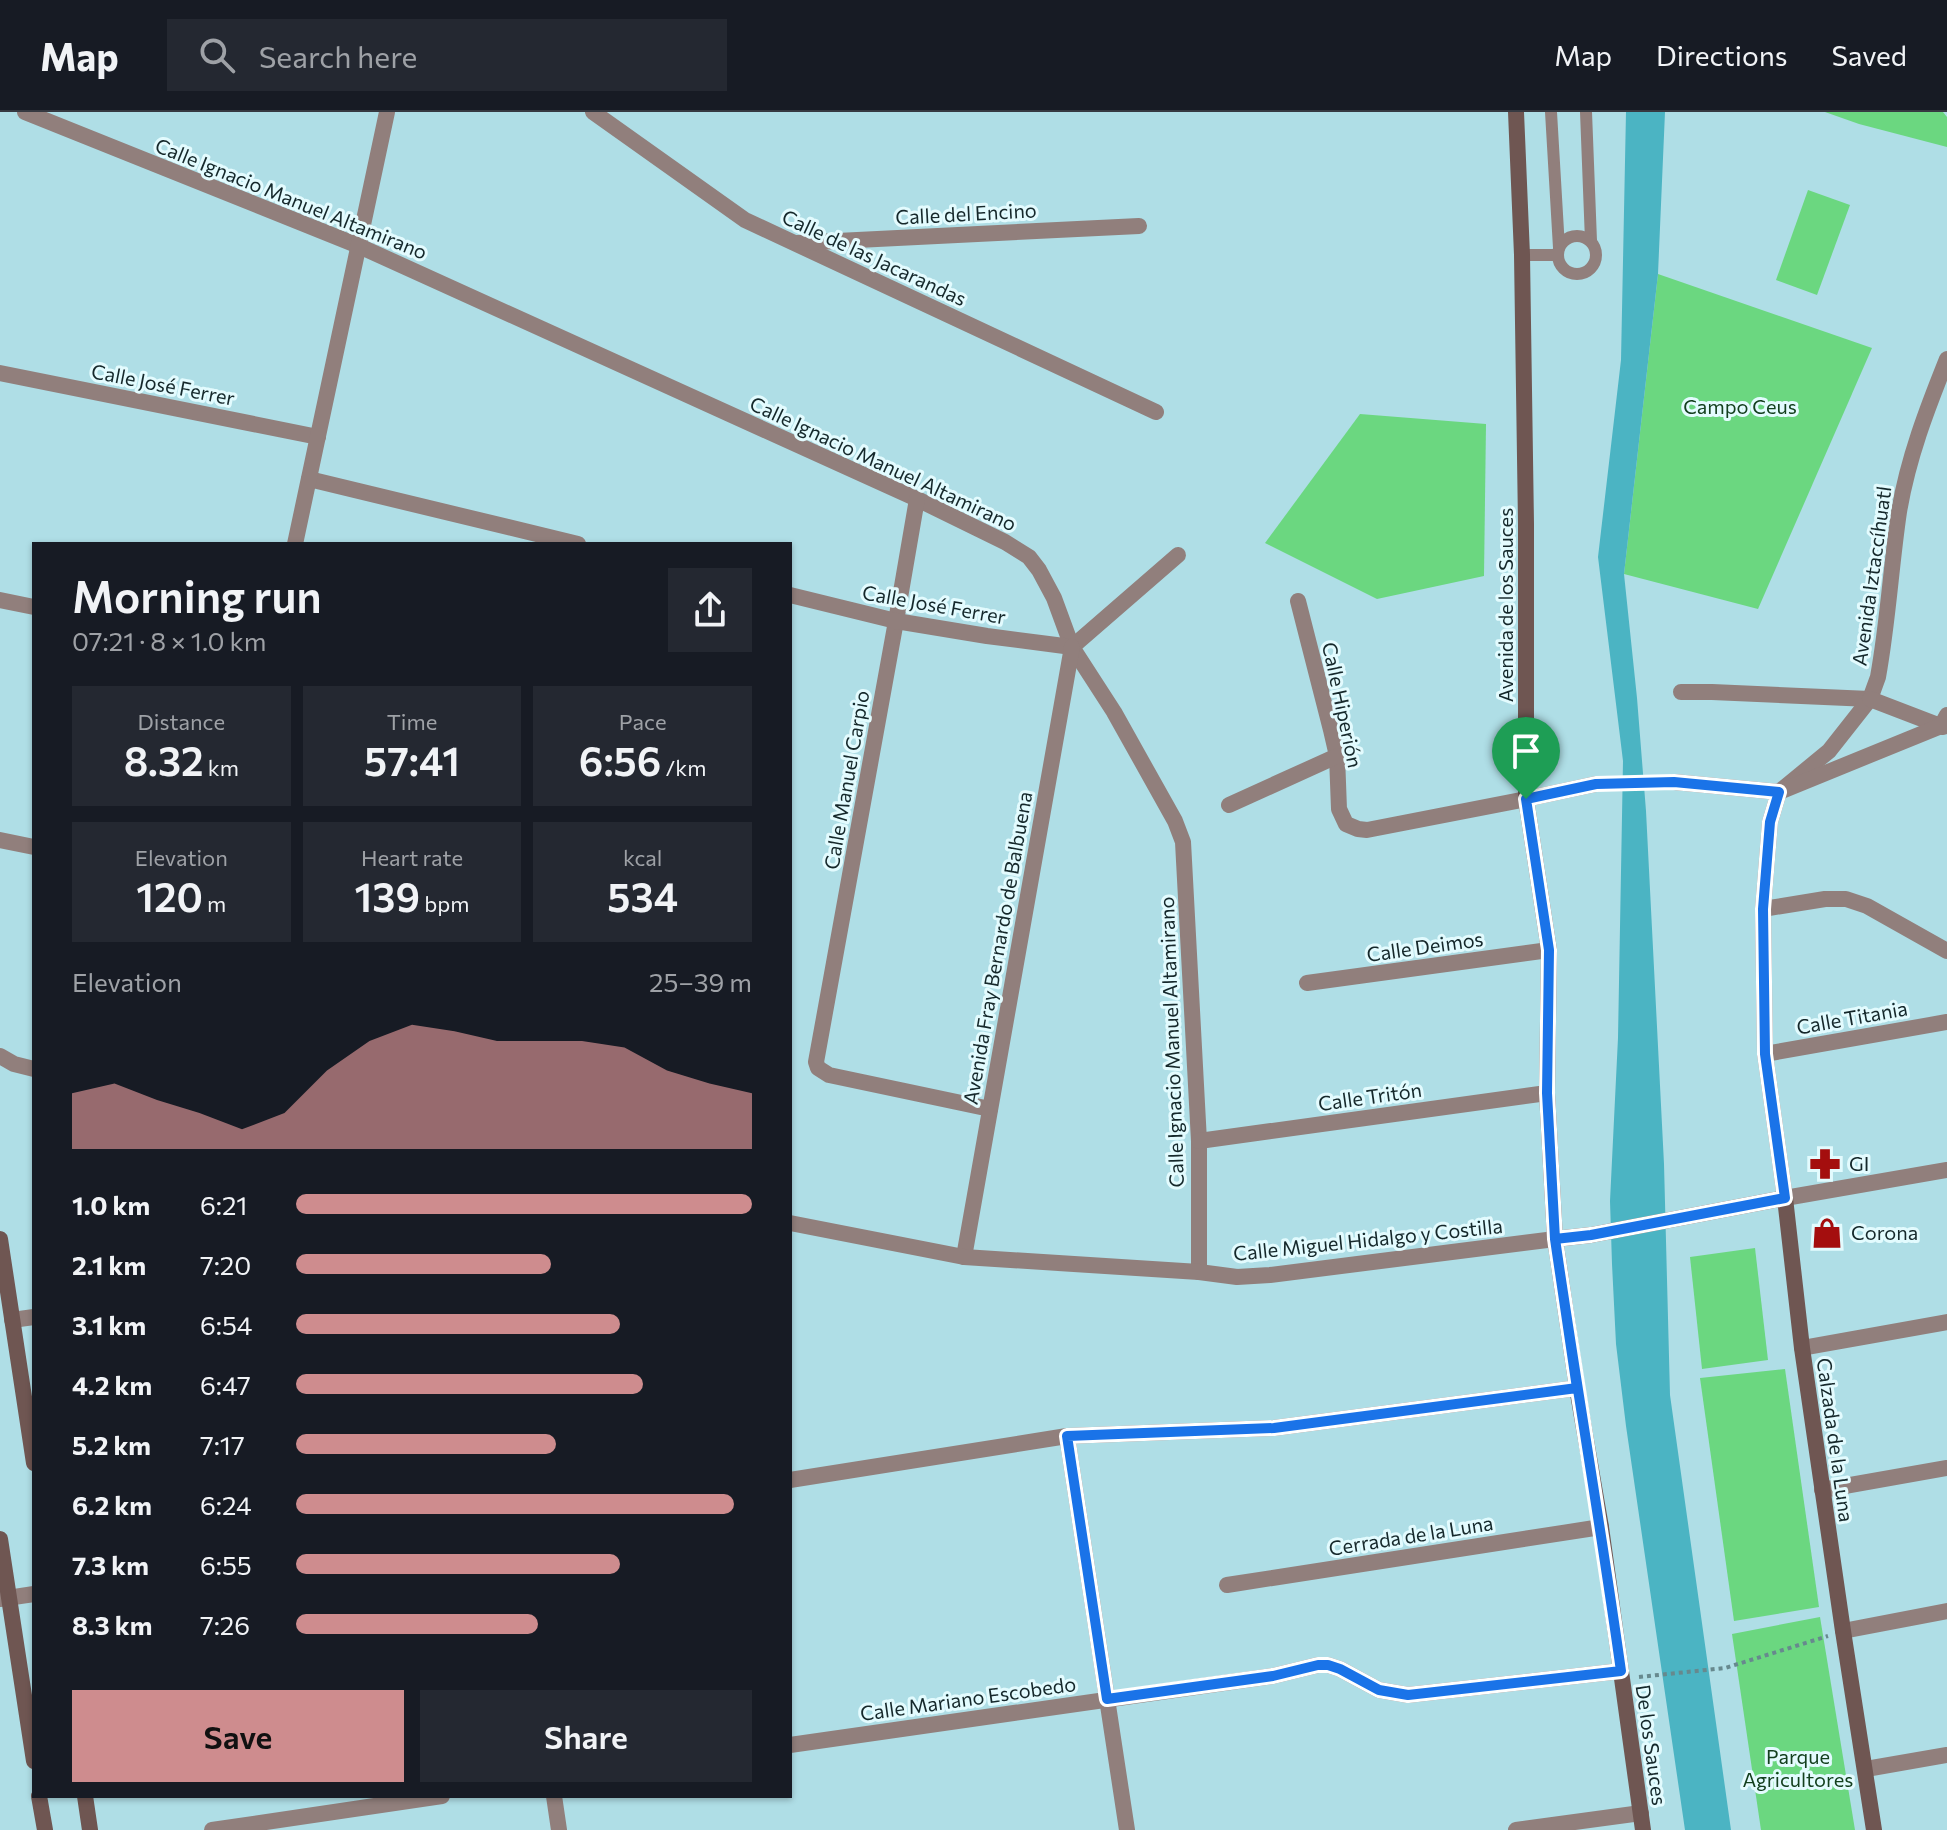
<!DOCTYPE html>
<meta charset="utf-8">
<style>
body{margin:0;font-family:Commissioner,sans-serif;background:#242831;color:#f1f3f6;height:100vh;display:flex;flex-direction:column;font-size:30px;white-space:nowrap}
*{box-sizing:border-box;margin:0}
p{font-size:26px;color:#9ea1a6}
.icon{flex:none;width:44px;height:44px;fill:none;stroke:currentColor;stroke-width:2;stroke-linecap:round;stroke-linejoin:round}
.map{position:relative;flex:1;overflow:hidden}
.side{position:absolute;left:32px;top:430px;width:760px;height:1256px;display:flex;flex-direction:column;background:#171b24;border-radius:0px;box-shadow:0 2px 6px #0004}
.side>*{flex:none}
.pin{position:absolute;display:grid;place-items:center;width:68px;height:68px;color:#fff;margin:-82px -34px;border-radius:50% 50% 50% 0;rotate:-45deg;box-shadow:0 0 8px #0007}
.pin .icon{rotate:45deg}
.round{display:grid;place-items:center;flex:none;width:84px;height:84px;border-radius:0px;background:#242831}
.summary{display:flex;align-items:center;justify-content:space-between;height:136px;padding:0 40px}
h1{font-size:44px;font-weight:600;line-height:60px}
.metrics{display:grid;grid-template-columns:repeat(3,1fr);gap:12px;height:136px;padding:8px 40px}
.metrics div{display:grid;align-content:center;border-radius:0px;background:#242831;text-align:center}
.metrics b{font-size:40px;font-weight:600}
.metrics small{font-size:22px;font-weight:400}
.metrics p{font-size:22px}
.chart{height:224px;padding:16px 40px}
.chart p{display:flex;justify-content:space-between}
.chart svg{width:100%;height:144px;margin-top:8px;fill:#ce8c8e;opacity:.7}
.action{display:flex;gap:16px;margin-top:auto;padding:16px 40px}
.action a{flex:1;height:92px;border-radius:0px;background:#ce8c8e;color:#111;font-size:32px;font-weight:600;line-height:92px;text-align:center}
.action a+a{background:#242831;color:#f1f3f6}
ul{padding:0 40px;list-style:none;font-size:26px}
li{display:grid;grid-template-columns:128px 96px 1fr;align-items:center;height:60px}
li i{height:20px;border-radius:10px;background:#ce8c8e}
header{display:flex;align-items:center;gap:48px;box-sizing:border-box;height:112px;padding:0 40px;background:#171b24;border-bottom:2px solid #363941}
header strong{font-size:38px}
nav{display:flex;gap:44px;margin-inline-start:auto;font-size:28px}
.search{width:560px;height:72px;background:#242831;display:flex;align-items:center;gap:20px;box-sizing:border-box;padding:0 28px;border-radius:0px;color:#9ea1a6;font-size:30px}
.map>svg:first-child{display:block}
.green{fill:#6bd780}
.water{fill:#4bb4c3}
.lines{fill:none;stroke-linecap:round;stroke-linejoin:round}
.path{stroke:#67898e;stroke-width:4;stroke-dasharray:4 4;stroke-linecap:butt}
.service{stroke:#917f7c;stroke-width:12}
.pedestrian{stroke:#917f7c;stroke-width:16}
.minor{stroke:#917f7c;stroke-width:16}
.tertiary{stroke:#917f7c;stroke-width:16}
.secondary{stroke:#6f5652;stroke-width:16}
.route-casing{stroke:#fff;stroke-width:16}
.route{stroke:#1a73e8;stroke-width:10}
.labels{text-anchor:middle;stroke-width:6;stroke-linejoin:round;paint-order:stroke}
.street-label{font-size:20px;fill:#15282b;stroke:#e3fbfe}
.park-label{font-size:20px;fill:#13401e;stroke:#e3fbfe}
.poi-label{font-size:20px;fill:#15282b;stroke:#e3fbfe;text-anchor:start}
</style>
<header>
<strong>Map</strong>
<div class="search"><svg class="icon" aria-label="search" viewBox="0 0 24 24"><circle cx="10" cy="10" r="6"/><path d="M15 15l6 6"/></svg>Search here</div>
<nav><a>Map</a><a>Directions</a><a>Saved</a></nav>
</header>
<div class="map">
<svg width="1947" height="1718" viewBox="0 0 1947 1718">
<rect width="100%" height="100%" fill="#afdee6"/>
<g class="green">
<path d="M1825 0H1943L1947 5V35L1859 12Z"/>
<path d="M1808 78 1850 93 1817 183 1776 168Z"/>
<path d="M1658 162 1872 236 1758 497 1624 462Z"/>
<path d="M1360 302 1486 312 1484 464 1377 487 1265 431Z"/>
<path d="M1755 1136 1768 1248 1702 1257 1690 1145Z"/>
<path d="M1785 1257 1819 1495 1734 1509 1700 1266Z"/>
<path d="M1820 1505 1855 1718H1761L1732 1522Z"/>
</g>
<path class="water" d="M1626 0H1665L1658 162 1624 462 1637 586 1646 699 1664 1052 1670 1283 1731 1718H1685L1626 1314 1616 1232 1612 1152 1610 1089 1618 926 1623 649 1598 445 1621 248Z"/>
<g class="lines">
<g class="path">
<path d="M1615 671 1658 670"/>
<path d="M1639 1565 1725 1556 1828 1524"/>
</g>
<g class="service">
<path d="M1551 0 1559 136"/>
<path d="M1586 0 1591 129"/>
<circle cx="1577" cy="143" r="19"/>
<path d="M1522 143H1557"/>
</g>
<path class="pedestrian" d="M1681 580H1712L1870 587"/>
<g class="minor">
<path d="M25 0 359 134 917 387 1005 430 1029 445 1039 458 1054 486 1072 535 1114 600 1175 709 1183 730 1199 1029V1160"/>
<path d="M593 0 745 108 1156 300"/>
<path d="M797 131 1139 114"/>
<path d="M1947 247C1927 297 1908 346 1899 400 1891 454 1888 510 1878 565L1870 587 1829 639 1779 680 1770 710 1763 797 1765 942 1785 1086 1947 1058"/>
<path d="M0 261 318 325"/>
<path d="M309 367 578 432"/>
<path d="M917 387 896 509 816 950 818 956 829 963 990 997"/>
<path d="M295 432 387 0"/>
<path d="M790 483 896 509 987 524 1072 535"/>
<path d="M0 488 34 495"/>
<path d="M1298 489 1331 618 1337 644 1339 697 1346 712 1358 717 1367 718 1526 687 1596 672"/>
<path d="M1072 535 1178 443"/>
<path d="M1870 587 1943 615"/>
<path d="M1674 670 1779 680 1941 614 1947 603"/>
<path d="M1229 693 1337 644"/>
<path d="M0 728 34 735"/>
<path d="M1763 797 1825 787H1846L1867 794 1947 839"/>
<path d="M1307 871 1549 838"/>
<path d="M1765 942 1947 910"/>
<path d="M1199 1029 1547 981"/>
<path d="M964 1145 1072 535"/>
<path d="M12 1208 34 1205"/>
<path d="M1802 1236 1947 1210"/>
<path d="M1067 1324 1127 1718"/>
<path d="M1822 1378 1947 1356"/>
<path d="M1227 1473 1601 1415"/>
<path d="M1843 1519 1947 1499"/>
<path d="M790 1633 1273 1564 1318 1553H1328L1340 1557 1379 1578 1408 1583 1621 1559"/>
<path d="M1866 1657 1947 1643"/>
<path d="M554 1684 559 1718"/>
<path d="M212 1718 442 1684"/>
<path d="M1516 1718 1641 1701"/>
</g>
<g class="tertiary">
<path d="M0 944 14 952 34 957"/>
<path d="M790 1111 964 1145 1199 1160 1237 1165 1270 1163 1555 1127"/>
<path d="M790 1368 1067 1324 1274 1316 1577 1276"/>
<path d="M0 1487 34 1482"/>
</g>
<g class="secondary">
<path d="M1516 0 1522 143 1526 412V687L1549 838 1547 981 1555 1127 1577 1276 1601 1415 1643 1718"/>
<path d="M0 1127 34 1351"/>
<path d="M1555 1127 1591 1123 1785 1086 1802 1236 1843 1519 1874 1718"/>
<path d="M0 1427 34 1649"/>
<path d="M39 1684 45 1718"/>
<path d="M85 1684 90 1718"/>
</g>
</g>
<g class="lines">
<defs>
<path id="route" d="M1526 687 1549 838 1547 981 1555 1127 1577 1276 1274 1316 1067 1324 1107 1587 1273 1564 1318 1553H1328L1340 1557 1379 1578 1408 1583 1621 1559C1601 1415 1576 1272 1555 1127L1591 1123 1785 1086 1765 942 1763 797 1770 710 1779 680 1674 670 1596 672 1526 687"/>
</defs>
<use href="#route" class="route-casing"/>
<use href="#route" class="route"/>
</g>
<defs>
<symbol id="pharmacy-bare" viewBox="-9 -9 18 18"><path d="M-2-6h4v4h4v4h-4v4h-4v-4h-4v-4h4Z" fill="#a40e0e" stroke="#e3fbfe" stroke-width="2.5" paint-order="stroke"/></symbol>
<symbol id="shop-bare" viewBox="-9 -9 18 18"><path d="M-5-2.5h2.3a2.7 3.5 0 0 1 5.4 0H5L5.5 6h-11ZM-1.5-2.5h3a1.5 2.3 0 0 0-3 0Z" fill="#a40e0e" stroke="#e3fbfe" stroke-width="2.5" paint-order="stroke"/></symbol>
</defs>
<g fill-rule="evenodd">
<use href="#pharmacy-bare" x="1803" y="1030" width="44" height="44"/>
<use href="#shop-bare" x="1805" y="1099" width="44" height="44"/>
</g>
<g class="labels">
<g class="street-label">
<text transform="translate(291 87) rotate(22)" y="7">Calle Ignacio Manuel Altamirano</text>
<text transform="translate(966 102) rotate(-3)" y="7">Calle del Encino</text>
<text transform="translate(874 146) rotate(25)" y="7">Calle de las Jacarandas</text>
<text transform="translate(163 273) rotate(11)" y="7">Calle José Ferrer</text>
<text transform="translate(883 352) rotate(25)" y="7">Calle Ignacio Manuel Altamirano</text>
<text transform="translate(1872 464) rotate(-82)" y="7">Avenida Iztaccíhuatl</text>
<text transform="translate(934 493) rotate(10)" y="7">Calle José Ferrer</text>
<text transform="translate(1506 493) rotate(-90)" y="7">Avenida de los Sauces</text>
<text transform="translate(1342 593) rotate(78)" y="7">Calle Hiperión</text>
<text transform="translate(847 668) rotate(-80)" y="7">Calle Manuel Carpio</text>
<text transform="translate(1425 835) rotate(-8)" y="7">Calle Deimos</text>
<text transform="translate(998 836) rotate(-80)" y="7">Avenida Fray Bernardo de Balbuena</text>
<text transform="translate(1852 906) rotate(-10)" y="7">Calle Titania</text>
<text transform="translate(1172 930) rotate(-92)" y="7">Calle Ignacio Manuel Altamirano</text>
<text transform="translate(1370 985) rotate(-8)" y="7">Calle Tritón</text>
<text transform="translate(1368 1128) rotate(-6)" y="7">Calle Miguel Hidalgo y Costilla</text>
<text transform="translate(1835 1328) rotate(82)" y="7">Calzada de la Luna</text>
<text transform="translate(1411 1424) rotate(-9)" y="7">Cerrada de la Luna</text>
<text transform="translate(968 1587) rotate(-8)" y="7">Calle Mariano Escobedo</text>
<text transform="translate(1651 1633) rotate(82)" y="7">De los Sauces</text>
</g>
<g class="park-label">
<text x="1740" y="302">Campo Ceus</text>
<text x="1798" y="1652">Parque<tspan x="1798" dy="23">Agricultores</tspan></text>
</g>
<g class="poi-label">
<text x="1849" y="1059">GI</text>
<text x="1851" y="1128">Corona</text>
</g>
</g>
</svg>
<div class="pin" style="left:1526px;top:687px;background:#1e9e55"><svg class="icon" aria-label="arrive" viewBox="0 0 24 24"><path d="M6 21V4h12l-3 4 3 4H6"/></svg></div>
<section class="side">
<div class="summary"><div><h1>Morning run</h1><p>07:21 · 8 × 1.0 km</p></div><a class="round"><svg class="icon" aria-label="share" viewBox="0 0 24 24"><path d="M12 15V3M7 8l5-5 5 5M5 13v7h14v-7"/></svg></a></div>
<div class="metrics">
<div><p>Distance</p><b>8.32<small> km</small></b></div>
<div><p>Time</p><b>57:41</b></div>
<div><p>Pace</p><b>6:56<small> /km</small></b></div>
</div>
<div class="metrics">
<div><p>Elevation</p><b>120<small> m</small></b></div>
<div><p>Heart rate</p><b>139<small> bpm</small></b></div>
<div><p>kcal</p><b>534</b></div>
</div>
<div class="chart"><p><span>Elevation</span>25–39 m</p>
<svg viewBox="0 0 160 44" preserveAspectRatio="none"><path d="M0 44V27L10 24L20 29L30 33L40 38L50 33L60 20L70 11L80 6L90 8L100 11L110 11L120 11L130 13L140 20L150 24L160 27V44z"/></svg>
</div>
<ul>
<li><b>1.0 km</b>6:21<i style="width:100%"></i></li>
<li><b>2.1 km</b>7:20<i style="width:56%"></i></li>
<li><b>3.1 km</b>6:54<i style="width:71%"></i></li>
<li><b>4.2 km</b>6:47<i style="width:76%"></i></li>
<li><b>5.2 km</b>7:17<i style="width:57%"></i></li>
<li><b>6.2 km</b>6:24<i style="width:96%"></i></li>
<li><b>7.3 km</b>6:55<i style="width:71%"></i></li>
<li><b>8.3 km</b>7:26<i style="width:53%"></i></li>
</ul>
<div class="action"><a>Save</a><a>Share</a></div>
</section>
</div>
